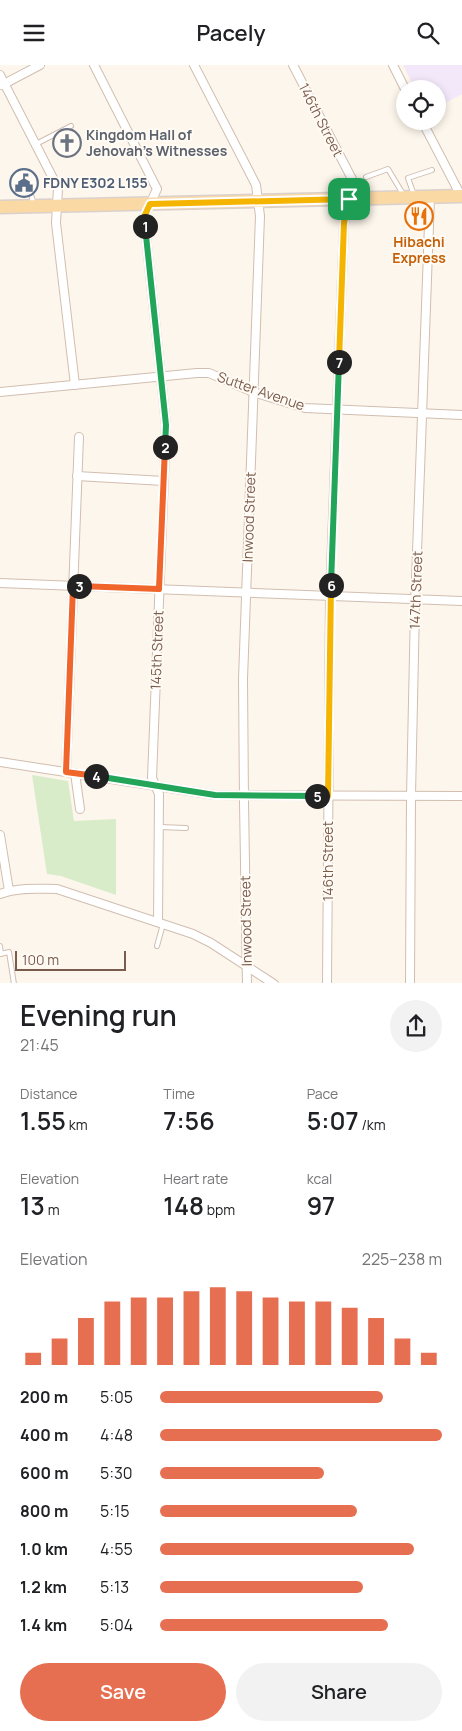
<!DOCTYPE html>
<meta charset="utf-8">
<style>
body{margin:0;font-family:Manrope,sans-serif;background:#f2f2f2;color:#202124;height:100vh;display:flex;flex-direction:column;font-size:19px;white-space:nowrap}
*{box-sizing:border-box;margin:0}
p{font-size:16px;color:#757577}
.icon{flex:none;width:28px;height:28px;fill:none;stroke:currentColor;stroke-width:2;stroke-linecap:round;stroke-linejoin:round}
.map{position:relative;height:918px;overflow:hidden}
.side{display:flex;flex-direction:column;background:#fff;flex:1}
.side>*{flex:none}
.controls{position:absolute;left:396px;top:15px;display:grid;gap:10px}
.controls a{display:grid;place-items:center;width:50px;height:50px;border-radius:50%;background:#fff;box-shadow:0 2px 8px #0003;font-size:25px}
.scale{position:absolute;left:15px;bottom:12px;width:111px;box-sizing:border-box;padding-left:5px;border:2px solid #7a5c4d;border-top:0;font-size:14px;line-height:18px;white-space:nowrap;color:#7a5c4d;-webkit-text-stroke:4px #fffaf3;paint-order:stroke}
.pin{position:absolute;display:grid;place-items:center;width:42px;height:42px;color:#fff;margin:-21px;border-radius:10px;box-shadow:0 2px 8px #0006}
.km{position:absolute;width:25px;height:25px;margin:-12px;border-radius:50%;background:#222;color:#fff;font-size:14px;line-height:25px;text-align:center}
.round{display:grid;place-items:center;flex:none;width:52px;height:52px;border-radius:26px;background:#f2f2f2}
.overview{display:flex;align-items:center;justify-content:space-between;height:85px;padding:0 20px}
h1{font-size:28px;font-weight:600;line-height:38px}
.metrics{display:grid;grid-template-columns:repeat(3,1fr);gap:8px;height:85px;padding:5px 20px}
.metrics div{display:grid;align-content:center}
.metrics b{font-size:25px;font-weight:600}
.metrics small{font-size:14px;font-weight:400}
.metrics p{font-size:14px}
.chart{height:140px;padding:10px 20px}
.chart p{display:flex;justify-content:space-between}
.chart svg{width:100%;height:90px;margin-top:5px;stroke:#e76f51;stroke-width:6}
.cta{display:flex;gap:10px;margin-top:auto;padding:10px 20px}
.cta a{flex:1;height:58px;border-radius:30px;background:#e76f51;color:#fff;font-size:20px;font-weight:600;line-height:58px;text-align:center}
.cta a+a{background:#f2f2f2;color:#202124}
ul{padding:0 20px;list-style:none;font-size:16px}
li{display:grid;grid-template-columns:80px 60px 1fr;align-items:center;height:38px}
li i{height:12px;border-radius:6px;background:#e76f51}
header{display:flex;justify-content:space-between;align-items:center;height:65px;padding:0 20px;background:#fff;font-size:22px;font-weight:600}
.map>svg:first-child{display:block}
.education{fill:#f3e8fa}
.green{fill:#d8ecc9}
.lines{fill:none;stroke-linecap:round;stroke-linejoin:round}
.lane-casing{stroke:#d1beb0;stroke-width:6}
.street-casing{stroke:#d1beb0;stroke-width:10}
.primary-casing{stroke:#dad1cd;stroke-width:15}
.lane{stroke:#fff;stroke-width:4}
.street{stroke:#fff;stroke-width:8}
.primary{stroke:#fbd9a5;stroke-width:12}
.split-1-casing{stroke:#fff;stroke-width:10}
.split-2-casing{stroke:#fff;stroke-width:10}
.split-3-casing{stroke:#fff;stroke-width:10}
.split-4-casing{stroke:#fff;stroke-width:10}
.split-5-casing{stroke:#fff;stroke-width:10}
.split-6-casing{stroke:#fff;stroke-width:10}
.split-7-casing{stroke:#fff;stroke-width:10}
.split-8-casing{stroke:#fff;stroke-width:10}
.split-1{stroke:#f5b400;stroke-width:6}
.split-2{stroke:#22a559;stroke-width:6}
.split-3{stroke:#f0652b;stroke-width:6}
.split-4{stroke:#f0652b;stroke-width:6}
.split-5{stroke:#22a559;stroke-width:6}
.split-6{stroke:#f5b400;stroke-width:6}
.split-7{stroke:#22a559;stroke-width:6}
.split-8{stroke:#f5b400;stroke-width:6}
.labels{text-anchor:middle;stroke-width:4;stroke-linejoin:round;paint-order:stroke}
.street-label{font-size:14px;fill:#7a5c4d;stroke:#fffaf3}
.worship-label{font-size:14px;font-weight:bold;fill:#5b616d;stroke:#fffaf3;text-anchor:start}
.service-label{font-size:14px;font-weight:bold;fill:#4e5e75;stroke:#fffaf3;text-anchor:start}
.food-label{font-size:14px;font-weight:bold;fill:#c56008;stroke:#fffaf3}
</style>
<header><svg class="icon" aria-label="menu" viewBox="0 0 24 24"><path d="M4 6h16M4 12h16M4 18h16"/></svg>Pacely<svg class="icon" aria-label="search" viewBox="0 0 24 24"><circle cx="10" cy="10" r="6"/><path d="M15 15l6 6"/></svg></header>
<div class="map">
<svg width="462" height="919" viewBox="0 0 462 919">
<rect width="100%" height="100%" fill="#fdf6ec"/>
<path class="education" d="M403 0H462V29L438 42V24H415Z"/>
<path class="green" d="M32 710 68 716 74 756 116 754V830L61 811 47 809Z"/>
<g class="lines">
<defs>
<g id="lane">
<path d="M36 79 71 61"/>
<path d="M366 112 388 104 403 129"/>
<path d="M29 124 34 139"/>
<path d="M414 130 408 113 432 105"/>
<path d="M159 762 186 763"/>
<path d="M0 881 1 889"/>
<path d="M157 881 163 859"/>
<path d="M0 889 9 887 14 919"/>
</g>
<g id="street">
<path d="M94 0 157 124 144 152 166 360 152 713 159 729 158 857"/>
<path d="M194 0 256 120 260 151 243 614 244 737 247 919"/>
<path d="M293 0 352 114 353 123 344 158 330 531 327 919"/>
<path d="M393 0 405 24"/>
<path d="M0 10 58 123 56 158 75 320"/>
<path d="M2 20 40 0"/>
<path d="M422 56 461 131"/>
<path d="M0 327 197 308H209L253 327 305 343 462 350"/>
<path d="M77 411 164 416"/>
<path d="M0 518 462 536"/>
<path d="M0 697 215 730 462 731"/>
<path d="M66 707 79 372"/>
<path d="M75 708 80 744"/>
<path d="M0 770 9 826"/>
<path d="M0 829C18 822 38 824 57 824L193 869 211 878 274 919"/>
<path d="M410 919 411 731 415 542 430 132"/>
</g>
<path id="primary" d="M0 142 462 131"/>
</defs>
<use href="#lane" class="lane-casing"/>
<use href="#street" class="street-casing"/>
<use href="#primary" class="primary-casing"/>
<use href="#lane" class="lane"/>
<use href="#street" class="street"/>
<use href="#primary" class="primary"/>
</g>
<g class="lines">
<defs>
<path id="split-1" d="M145 161 144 152 150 139 349 134"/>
<path id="split-2" d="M145 161 166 360 165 382"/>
<path id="split-3" d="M79 521 159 524 165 382"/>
<path id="split-4" d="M79 521H73L66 707 96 711"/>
<path id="split-5" d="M96 711 215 730 317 731"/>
<path id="split-6" d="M317 731H328L331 520"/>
<path id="split-7" d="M331 520 339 297"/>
<path id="split-8" d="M339 297 344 158 349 134"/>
</defs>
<use href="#split-1" class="split-1-casing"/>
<use href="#split-2" class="split-2-casing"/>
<use href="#split-3" class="split-3-casing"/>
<use href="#split-4" class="split-4-casing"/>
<use href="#split-5" class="split-5-casing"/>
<use href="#split-6" class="split-6-casing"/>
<use href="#split-7" class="split-7-casing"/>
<use href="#split-8" class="split-8-casing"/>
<use href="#split-1" class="split-1"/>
<use href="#split-2" class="split-2"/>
<use href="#split-3" class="split-3"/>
<use href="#split-4" class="split-4"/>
<use href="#split-5" class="split-5"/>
<use href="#split-6" class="split-6"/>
<use href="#split-7" class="split-7"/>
<use href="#split-8" class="split-8"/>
</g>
<defs>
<symbol id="church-ring" viewBox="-11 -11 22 22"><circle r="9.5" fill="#fffaf3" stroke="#6b7280" stroke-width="1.5"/><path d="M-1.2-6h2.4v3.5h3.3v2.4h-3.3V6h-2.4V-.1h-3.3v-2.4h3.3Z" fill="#6b7280"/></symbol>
<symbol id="civic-ring" viewBox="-11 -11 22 22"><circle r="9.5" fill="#fffaf3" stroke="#5c6f8a" stroke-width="1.5"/><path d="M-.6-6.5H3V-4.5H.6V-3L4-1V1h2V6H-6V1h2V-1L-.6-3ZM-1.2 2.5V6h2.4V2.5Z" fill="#5c6f8a"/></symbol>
<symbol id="restaurant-ring" viewBox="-11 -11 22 22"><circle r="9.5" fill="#fffaf3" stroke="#e8710a" stroke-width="1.5"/><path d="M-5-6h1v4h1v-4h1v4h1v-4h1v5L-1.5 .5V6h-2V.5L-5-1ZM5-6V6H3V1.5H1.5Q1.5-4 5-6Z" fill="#e8710a"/></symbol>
</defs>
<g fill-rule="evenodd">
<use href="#church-ring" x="51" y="62" width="32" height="32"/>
<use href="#civic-ring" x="8" y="102" width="32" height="32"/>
<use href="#restaurant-ring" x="403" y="135" width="32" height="32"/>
</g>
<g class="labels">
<g class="street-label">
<text transform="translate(321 55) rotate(63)" y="5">146th Street</text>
<text transform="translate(261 326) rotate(19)" y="5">Sutter Avenue</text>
<text transform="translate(249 452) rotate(-88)" y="5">Inwood Street</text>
<text transform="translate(416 525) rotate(-88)" y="5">147th Street</text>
<text transform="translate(157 585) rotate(-88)" y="5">145th Street</text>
<text transform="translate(328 796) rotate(-90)" y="5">146th Street</text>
<text transform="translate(246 856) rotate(-91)" y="5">Inwood Street</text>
</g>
<g class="worship-label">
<text x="86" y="75">Kingdom Hall of<tspan x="86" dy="16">Jehovah's Witnesses</tspan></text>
</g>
<g class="service-label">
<text x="43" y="123">FDNY E302 L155</text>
</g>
<g class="food-label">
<text x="419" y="182">Hibachi<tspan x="419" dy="16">Express</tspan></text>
</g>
</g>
</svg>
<div class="controls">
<a><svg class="icon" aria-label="locate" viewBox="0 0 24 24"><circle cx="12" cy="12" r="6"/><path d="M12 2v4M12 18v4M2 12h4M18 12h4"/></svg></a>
</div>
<div class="scale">100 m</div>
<div class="pin" style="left:349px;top:134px;background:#1e9e55"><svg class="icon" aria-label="arrive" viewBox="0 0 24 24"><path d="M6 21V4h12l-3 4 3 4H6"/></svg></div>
<b class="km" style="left:145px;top:161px">1</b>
<b class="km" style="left:165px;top:382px">2</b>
<b class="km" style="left:79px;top:521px">3</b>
<b class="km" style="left:96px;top:711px">4</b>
<b class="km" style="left:317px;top:731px">5</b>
<b class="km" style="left:331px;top:520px">6</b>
<b class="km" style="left:339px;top:297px">7</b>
</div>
<section class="side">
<div class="overview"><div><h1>Evening run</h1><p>21:45</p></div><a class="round"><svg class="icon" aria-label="share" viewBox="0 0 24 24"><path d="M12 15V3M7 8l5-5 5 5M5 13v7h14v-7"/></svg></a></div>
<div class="metrics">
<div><p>Distance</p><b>1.55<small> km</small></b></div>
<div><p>Time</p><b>7:56</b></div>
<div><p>Pace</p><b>5:07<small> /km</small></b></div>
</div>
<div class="metrics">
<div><p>Elevation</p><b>13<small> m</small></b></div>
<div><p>Heart rate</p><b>148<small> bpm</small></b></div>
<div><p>kcal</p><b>97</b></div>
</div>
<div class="chart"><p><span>Elevation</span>225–238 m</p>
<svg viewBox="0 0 160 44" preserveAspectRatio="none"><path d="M5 44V38M15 44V31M25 44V21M35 44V13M45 44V11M55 44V11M65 44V8M75 44V6M85 44V8M95 44V11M105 44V13M115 44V13M125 44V16M135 44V21M145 44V31M155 44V38"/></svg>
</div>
<ul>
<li><b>200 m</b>5:05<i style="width:79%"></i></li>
<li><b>400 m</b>4:48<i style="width:100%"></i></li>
<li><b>600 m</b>5:30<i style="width:58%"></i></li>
<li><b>800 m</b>5:15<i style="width:70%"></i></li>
<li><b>1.0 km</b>4:55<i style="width:90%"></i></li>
<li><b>1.2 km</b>5:13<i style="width:72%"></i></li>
<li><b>1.4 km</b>5:04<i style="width:81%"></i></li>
</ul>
<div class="cta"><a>Save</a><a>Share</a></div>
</section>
